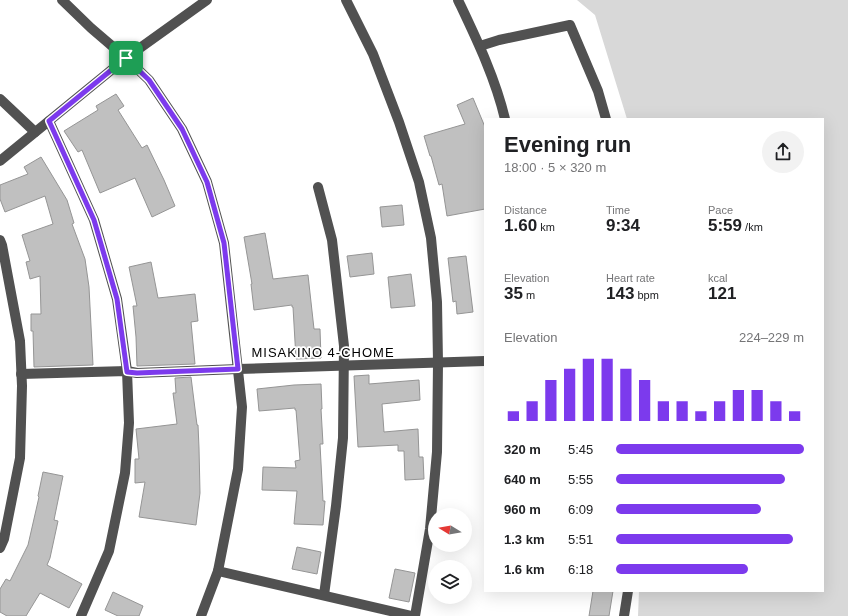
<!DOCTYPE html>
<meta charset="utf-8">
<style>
body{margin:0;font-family:Arial,sans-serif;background:#f2f2f2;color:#202124;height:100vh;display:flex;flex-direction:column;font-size:15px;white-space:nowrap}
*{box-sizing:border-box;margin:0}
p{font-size:13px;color:#757577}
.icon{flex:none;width:22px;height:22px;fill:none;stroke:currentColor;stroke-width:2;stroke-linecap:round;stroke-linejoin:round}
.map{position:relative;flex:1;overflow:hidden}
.side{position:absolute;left:484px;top:118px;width:340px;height:474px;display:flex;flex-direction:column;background:#fff;border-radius:0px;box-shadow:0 4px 16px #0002}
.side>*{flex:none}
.needle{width:26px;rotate:281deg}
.tools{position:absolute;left:428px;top:508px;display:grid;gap:8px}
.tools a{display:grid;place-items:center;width:44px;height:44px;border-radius:50%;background:#fff;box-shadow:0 4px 16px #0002;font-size:20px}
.pin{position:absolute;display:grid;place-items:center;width:34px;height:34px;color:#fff;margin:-17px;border-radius:8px;box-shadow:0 2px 6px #0006}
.round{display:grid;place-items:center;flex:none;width:42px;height:42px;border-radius:21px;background:#f2f2f2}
.summary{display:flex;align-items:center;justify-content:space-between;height:68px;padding:0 20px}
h1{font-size:22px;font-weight:700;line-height:30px}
.figures{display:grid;grid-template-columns:repeat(3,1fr);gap:6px;height:68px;padding:4px 20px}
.figures div{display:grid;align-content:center}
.figures b{font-size:17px;font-weight:700}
.figures small{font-size:11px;font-weight:400}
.figures p{font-size:11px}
.chart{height:112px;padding:8px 20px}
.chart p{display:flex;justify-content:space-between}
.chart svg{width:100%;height:72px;margin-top:4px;stroke:#7c3aed;stroke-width:6}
ul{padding:0 20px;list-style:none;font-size:13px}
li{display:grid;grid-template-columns:64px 48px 1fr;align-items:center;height:30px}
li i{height:10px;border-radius:5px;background:#7c3aed}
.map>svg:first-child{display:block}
.green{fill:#d8d8d8}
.building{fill:#c0c0c0;stroke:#959595}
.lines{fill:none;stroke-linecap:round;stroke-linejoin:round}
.minor{stroke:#515151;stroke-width:10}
.route-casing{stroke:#fff;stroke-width:8}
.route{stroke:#7c3aed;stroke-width:5}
.labels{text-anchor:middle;stroke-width:3.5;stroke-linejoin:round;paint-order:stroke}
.neighbourhood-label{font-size:13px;letter-spacing:1px;fill:#000;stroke:#fff}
</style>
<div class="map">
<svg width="848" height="616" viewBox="0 0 848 616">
<rect width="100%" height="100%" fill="#fff"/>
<path class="green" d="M577 0H848V616H638L639 591H823V119H627L595 15Z"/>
<g class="building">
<path d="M116 94 124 106 118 110 142 148 147 145 164 180 175 206 152 217 135 178 100 193 82 150 78 152 64 131 98 110 96 106Z"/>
<path d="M473 98 485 127V209L447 216 442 184 439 185 431 156H430L424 136 465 124 457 105Z"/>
<path d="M41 157 67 200 74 223 72 224 85 259 89 287 93 365 34 367 33 331H31V314H41L40 276 30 279 26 262 30 261 22 235 53 224 45 196 5 212 0 199V185L28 174 24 167Z"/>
<path d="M402 205 404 225 382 227 380 207Z"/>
<path d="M265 233 273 279 308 275 314 329H320L321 358 296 359 293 307H292V305L254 310 251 284H252L244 237Z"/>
<path d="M372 253 374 274 350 277 347 256Z"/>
<path d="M466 256 473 312 457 314 456 301 453 302 448 258Z"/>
<path d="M151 262 158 298 195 294 198 321 191 322 195 364 137 366 136 337 133 306H137L129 267Z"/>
<path d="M411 274 415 306 391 308 388 277Z"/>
<path d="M369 375V384L419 380 420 400 382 404 384 432 418 429 419 457H423L424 479 405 480 404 451H398V445L358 447 354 376Z"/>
<path d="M191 377 197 425H198L199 448 200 493 196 525 139 517 145 482 135 483V459H139L136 429 177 424 173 393H176L175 378Z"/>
<path d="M321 384 322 409H321L323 444H320L323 501H325L323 525 294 524 297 491 262 490 263 467 296 468 295 461 300 460 296 410H295V408L259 411 257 389 294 385Z"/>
<path d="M43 472 63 476 54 520 58 521 50 558 47 565 82 584 69 608 40 593 26 616H7L0 612V589L6 579 10 581 28 545 39 497 38 496Z"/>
<path d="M297 547 321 552 317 574 292 569Z"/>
<path d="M395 569 415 573 409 602 389 598Z"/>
<path d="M593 591H613L609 616H589Z"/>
<path d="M113 592 143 606 139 616H118L105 610Z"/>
</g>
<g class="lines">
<g class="minor">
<path d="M62 0 91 28 126 58 149 80 182 129 207 182 224 243 242 407 238 469 218 571 201 616"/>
<path d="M346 0 373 54 399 122 419 182 431 238 437 302 438 363 437 452 430 529 415 616"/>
<path d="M458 0C476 38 495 77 505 119"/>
<path d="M480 46 499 40 570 25 598 91 606 119"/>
<path d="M0 99 35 132"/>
<path d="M49 121 94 220 117 299 127 371 129 423 125 473 109 551 81 616"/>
<path d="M0 161 126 58 207 0"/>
<path d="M318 187 332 240 344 346 343 438 336 506 324 595"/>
<path d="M0 240 2 245 20 341 22 386 20 458 4 539 0 548"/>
<path d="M21 374 127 371 137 373 238 369 485 361"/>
<path d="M218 571 412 616"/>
<path d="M624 616 628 591"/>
</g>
</g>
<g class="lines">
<defs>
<path id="route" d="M126 58 149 80 182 129 207 182 224 243 238 369 137 373 127 372 117 299 94 220 49 121Z"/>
</defs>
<use href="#route" class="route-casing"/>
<use href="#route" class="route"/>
</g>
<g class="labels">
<g class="neighbourhood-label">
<text x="323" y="357">MISAKINO 4-CHOME</text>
</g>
</g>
</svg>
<div class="tools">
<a><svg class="needle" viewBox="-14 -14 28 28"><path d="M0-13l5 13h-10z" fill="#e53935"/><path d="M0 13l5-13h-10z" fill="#757577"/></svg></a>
<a><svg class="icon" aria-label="layers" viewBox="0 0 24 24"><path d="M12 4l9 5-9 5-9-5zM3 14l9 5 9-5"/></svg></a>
</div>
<div class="pin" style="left:126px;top:58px;background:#1e9e55"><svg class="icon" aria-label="arrive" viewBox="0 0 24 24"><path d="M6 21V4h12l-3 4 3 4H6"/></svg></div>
<section class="side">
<div class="summary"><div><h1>Evening run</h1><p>18:00 · 5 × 320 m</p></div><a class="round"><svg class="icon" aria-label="share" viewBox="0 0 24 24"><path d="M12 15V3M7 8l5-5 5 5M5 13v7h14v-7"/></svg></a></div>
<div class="figures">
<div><p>Distance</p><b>1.60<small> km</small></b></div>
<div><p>Time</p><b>9:34</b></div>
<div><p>Pace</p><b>5:59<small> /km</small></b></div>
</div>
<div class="figures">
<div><p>Elevation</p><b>35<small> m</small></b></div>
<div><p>Heart rate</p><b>143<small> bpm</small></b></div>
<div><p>kcal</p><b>121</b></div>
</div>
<div class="chart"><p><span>Elevation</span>224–229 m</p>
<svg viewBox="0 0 160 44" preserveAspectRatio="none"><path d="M5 44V38M15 44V32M25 44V19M35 44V12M45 44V6M55 44V6M65 44V12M75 44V19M85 44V32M95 44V32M105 44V38M115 44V32M125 44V25M135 44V25M145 44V32M155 44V38"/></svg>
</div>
<ul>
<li><b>320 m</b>5:45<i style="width:100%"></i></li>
<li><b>640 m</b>5:55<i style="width:90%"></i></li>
<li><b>960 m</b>6:09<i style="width:77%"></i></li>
<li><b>1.3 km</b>5:51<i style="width:94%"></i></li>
<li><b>1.6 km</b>6:18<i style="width:70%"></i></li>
</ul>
</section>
</div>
